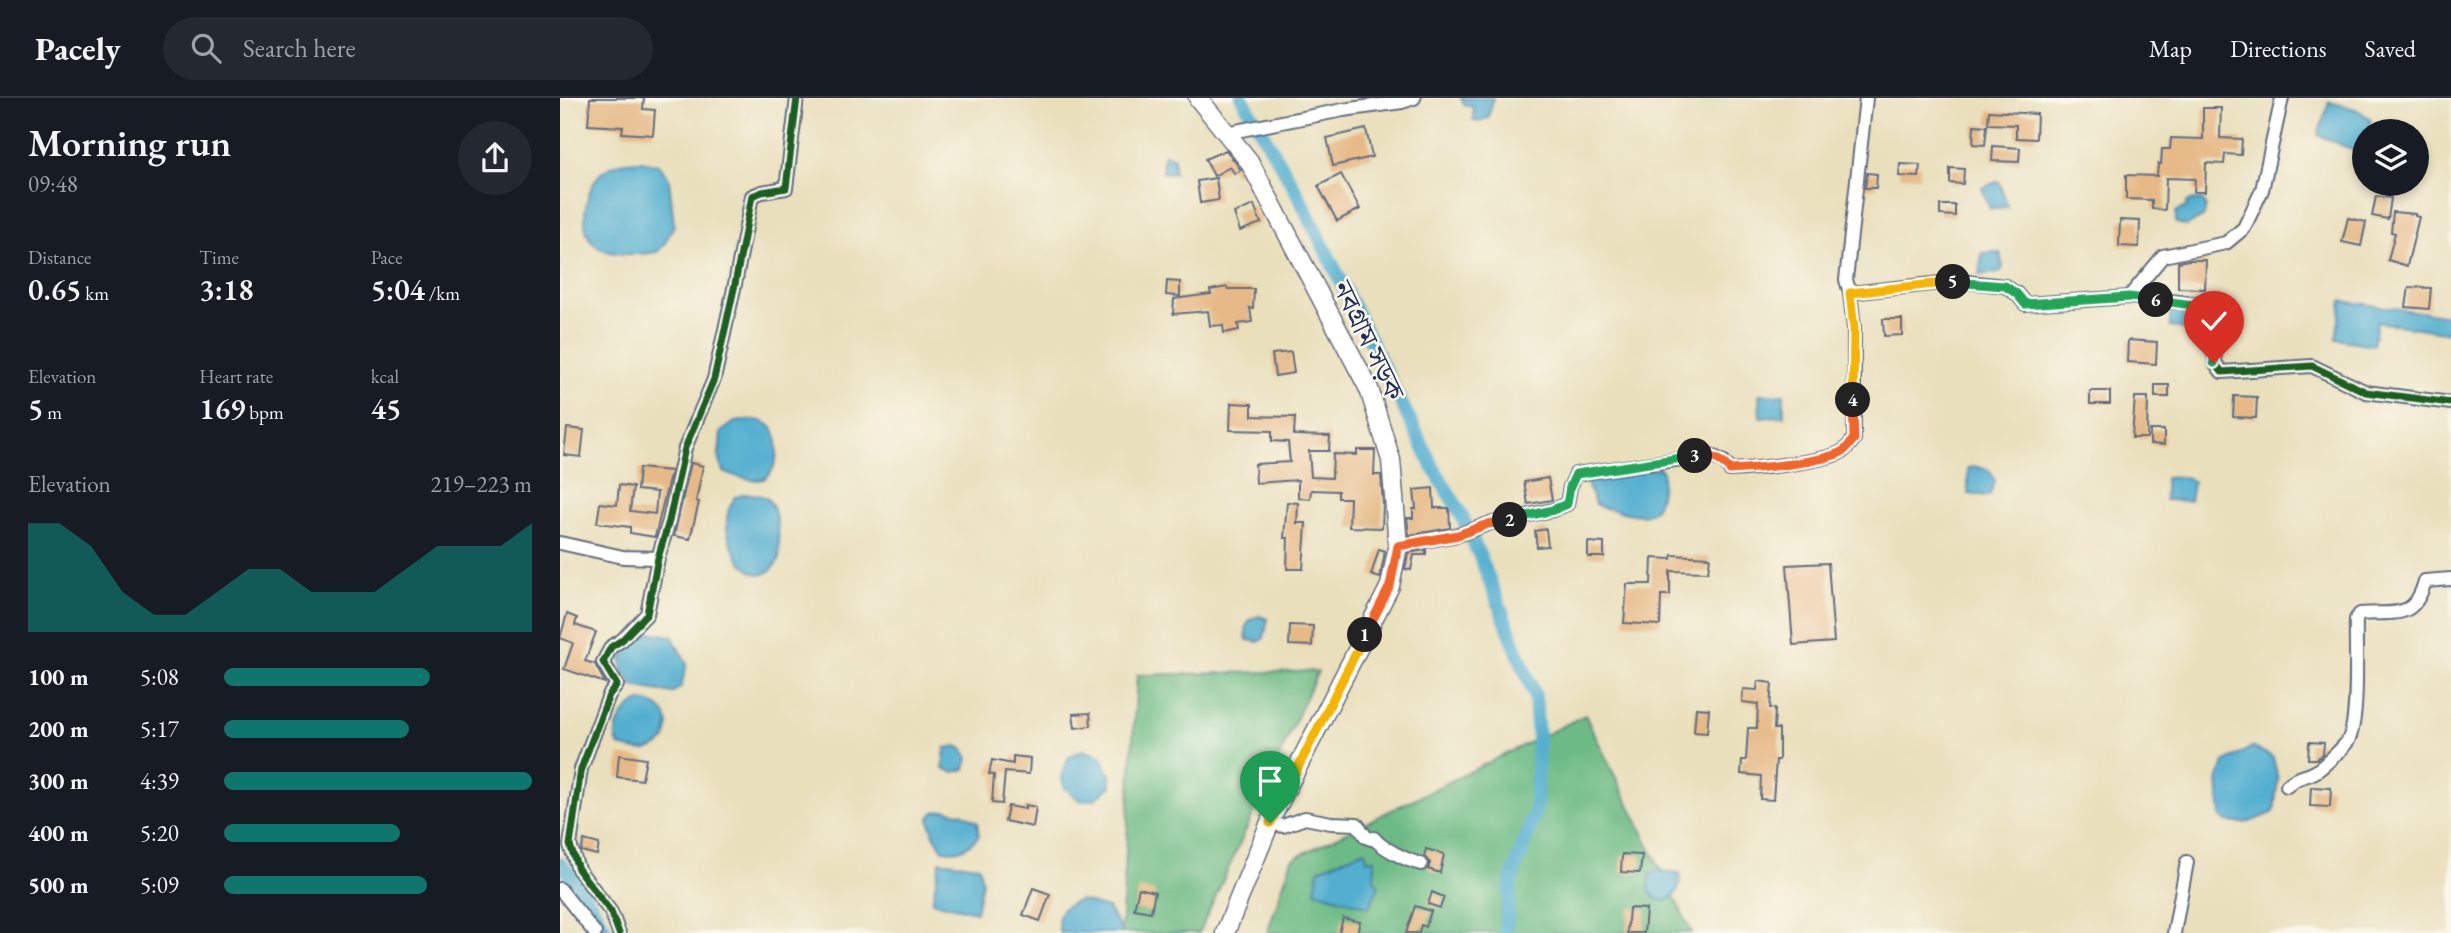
<!DOCTYPE html>
<meta charset="utf-8">
<style>
body{margin:0;font-family:"EB Garamond","Noto Serif Bengali",serif;background:#242831;color:#f1f3f6;height:100vh;display:flex;flex-direction:column;font-size:26px;white-space:nowrap}
*{box-sizing:border-box;margin:0}
p{font-size:23px;color:#9ea1a6}
.icon{flex:none;width:38px;height:38px;fill:none;stroke:currentColor;stroke-width:2;stroke-linecap:round;stroke-linejoin:round}
.map{position:relative;flex:1;overflow:hidden}
.panel{display:flex;flex-direction:column;background:#171b24;width:560px}
.panel>*{flex:none}
.fabs{position:absolute;left:1792px;top:21px;display:grid;gap:14px}
.fabs a{display:grid;place-items:center;width:77px;height:77px;border-radius:50%;background:#171b24;box-shadow:0 4px 10px #0003;font-size:35px}
.pin{position:absolute;display:grid;place-items:center;width:60px;height:60px;color:#fff;margin:-72px -30px;border-radius:50% 50% 50% 0;rotate:-45deg;box-shadow:0 0 7px #0007}
.pin .icon{rotate:45deg}
.km{position:absolute;width:35px;height:35px;margin:-18px;border-radius:50%;background:#222;color:#fff;font-size:19px;line-height:35px;text-align:center}
.round{display:grid;place-items:center;flex:none;width:74px;height:74px;border-radius:37px;background:#242831}
.headline{display:flex;align-items:center;justify-content:space-between;height:119px;padding:0 28px}
h1{font-size:38px;font-weight:600;line-height:52px}
.figures{display:grid;grid-template-columns:repeat(3,1fr);gap:10px;height:119px;padding:7px 28px}
.figures div{display:grid;align-content:center}
.figures b{font-size:30px;font-weight:600}
.figures small{font-size:19px;font-weight:400}
.figures p{font-size:19px}
.chart{height:196px;padding:14px 28px}
.chart p{display:flex;justify-content:space-between}
.chart svg{width:100%;height:126px;margin-top:7px;fill:#0f766e;opacity:.7}
ul{padding:0 28px;list-style:none;font-size:23px}
li{display:grid;grid-template-columns:112px 84px 1fr;align-items:center;height:52px}
li i{height:18px;border-radius:9px;background:#0f766e}
header{display:flex;align-items:center;gap:42px;box-sizing:border-box;height:98px;padding:0 35px;background:#171b24;border-bottom:2px solid #363941}
header strong{font-size:33px}
nav{display:flex;gap:38px;margin-inline-start:auto;font-size:24px}
.search{width:490px;height:63px;background:#242831;display:flex;align-items:center;gap:18px;box-sizing:border-box;padding:0 24px;border-radius:38px;color:#9ea1a6;font-size:26px}
main{display:flex;flex:1;min-height:0}
.map>svg:first-child{display:block}
.forest{fill:#6dbb84;stroke:#447571;stroke-width:2}
.water{fill:#52afd0;stroke:#366f97;stroke-width:2}
.lines{fill:none;stroke-linecap:round;stroke-linejoin:round}
.canal{stroke:#52afd0;stroke-width:14}
.building{fill:#e6b986}
.street-casing{stroke:#636d7f;stroke-width:16}
.secondary-casing{stroke:#636d7f;stroke-width:21}
.street{stroke:#fff;stroke-width:12}
.secondary{stroke:#fff;stroke-width:18}
.cycleway-casing{stroke:#fbf7ec;stroke-width:11}
.cycleway{stroke:#1b5e20;stroke-width:7}
.split-1-casing{stroke:#fff;stroke-width:14}
.split-2-casing{stroke:#fff;stroke-width:14}
.split-3-casing{stroke:#fff;stroke-width:14}
.split-4-casing{stroke:#fff;stroke-width:14}
.split-5-casing{stroke:#fff;stroke-width:14}
.split-6-casing{stroke:#fff;stroke-width:14}
.split-7-casing{stroke:#fff;stroke-width:14}
.split-1{stroke:#f5b400;stroke-width:9}
.split-2{stroke:#f0652b;stroke-width:9}
.split-3{stroke:#22a559;stroke-width:9}
.split-4{stroke:#f0652b;stroke-width:9}
.split-5{stroke:#f5b400;stroke-width:9}
.split-6{stroke:#22a559;stroke-width:9}
.split-7{stroke:#22a559;stroke-width:9}
.labels{text-anchor:middle;stroke-width:5;stroke-linejoin:round;paint-order:stroke}
.street-label{font-size:28px;fill:#1b2f5e;stroke:#fbf7ec}
</style>
<header>
<strong>Pacely</strong>
<div class="search"><svg class="icon" aria-label="search" viewBox="0 0 24 24"><circle cx="10" cy="10" r="6"/><path d="M15 15l6 6"/></svg>Search here</div>
<nav><a>Map</a><a>Directions</a><a>Saved</a></nav>
</header>
<main>
<section class="panel">
<div class="headline"><div><h1>Morning run</h1><p>09:48</p></div><a class="round"><svg class="icon" aria-label="share" viewBox="0 0 24 24"><path d="M12 15V3M7 8l5-5 5 5M5 13v7h14v-7"/></svg></a></div>
<div class="figures">
<div><p>Distance</p><b>0.65<small> km</small></b></div>
<div><p>Time</p><b>3:18</b></div>
<div><p>Pace</p><b>5:04<small> /km</small></b></div>
</div>
<div class="figures">
<div><p>Elevation</p><b>5<small> m</small></b></div>
<div><p>Heart rate</p><b>169<small> bpm</small></b></div>
<div><p>kcal</p><b>45</b></div>
</div>
<div class="chart"><p><span>Elevation</span>219–223 m</p>
<svg viewBox="0 0 160 44" preserveAspectRatio="none"><path d="M0 44V6L10 6L20 14L30 30L40 38L50 38L60 30L70 22L80 22L90 30L100 30L110 30L120 22L130 14L140 14L150 14L160 6V44z"/></svg>
</div>
<ul>
<li><b>100 m</b>5:08<i style="width:67%"></i></li>
<li><b>200 m</b>5:17<i style="width:60%"></i></li>
<li><b>300 m</b>4:39<i style="width:100%"></i></li>
<li><b>400 m</b>5:20<i style="width:57%"></i></li>
<li><b>500 m</b>5:09<i style="width:66%"></i></li>
</ul>
</section>
<div class="map">
<svg width="1891" height="835" viewBox="0 0 1891 835">
<rect width="100%" height="100%" fill="#fbf7ec"/>
<filter id="ink" filterUnits="userSpaceOnUse"><feTurbulence type="fractalNoise" baseFrequency=".0143" numOctaves="2"/><feDisplacementMap in="SourceGraphic" scale="14" xChannelSelector="R" yChannelSelector="G"/><feConvolveMatrix kernelMatrix="1 2 1 2 8 2 1 2 1" color-interpolation-filters="sRGB"/></filter>
<filter id="wash" filterUnits="userSpaceOnUse"><feTurbulence type="fractalNoise" baseFrequency=".00686" numOctaves="4" result="noise"/><feDisplacementMap in="SourceGraphic" scale="28" xChannelSelector="R" yChannelSelector="G"/><feGaussianBlur stdDeviation="1.57" result="paint"/><feColorMatrix in="noise" values="0 0 0 0 0 0 0 0 0 0 0 0 0 0 0 0 0 1.4 0 .05"/><feComposite in="paint" operator="in"/></filter>
<g filter="url(#wash)">
<rect width="100%" height="100%" fill="#e9dfbb"/>
<g class="forest">
<path d="M758 573 639 835H561L577 577Z"/>
<path d="M1025 617 1132 835H707L732 761Z"/>
</g>
<g class="water">
<path d="M901 0H933L929 19 918 24 913 22V9L904 7Z"/>
<path d="M1769 4 1796 11 1811 21 1809 33H1804V47L1796 53 1758 37Z"/>
<path d="M604 56 614 60V75L602 74Z"/>
<path d="M81 63 99 67 109 81 114 127 104 147 97 154C80 157 48 159 34 146 18 131 26 95 37 80 40 75 49 69 54 67 61 63 72 64 81 63Z"/>
<path d="M1439 83 1448 109 1430 111 1422 90Z"/>
<path d="M1636 102H1642L1646 107 1644 118 1627 128 1616 125V114L1626 109 1627 104Z"/>
<path d="M1435 154 1441 156 1443 170 1439 175 1419 177 1422 155Z"/>
<path d="M1782 203 1891 218V235L1817 224 1813 247 1776 241Z"/>
<path d="M1610 213 1641 216 1646 224 1647 234 1610 229Z"/>
<path d="M1199 296H1224V318L1200 319Z"/>
<path d="M188 322C195 322 203 322 209 327 222 337 219 375 203 381 193 385 175 377 165 375L161 368 159 357 161 334 175 324Z"/>
<path d="M1417 369 1429 372 1435 383 1429 398 1408 396V370Z"/>
<path d="M1100 370 1103 374C1099 429 1087 419 1041 409L1035 406 1027 386 1036 378Z"/>
<path d="M1626 379 1633 384 1630 403 1605 402V380Z"/>
<path d="M186 396C194 396 202 396 208 401 218 411 220 447 219 461 199 501 167 453 167 426 166 416 170 408 175 399Z"/>
<path d="M699 518 708 521 704 540 699 544 687 542C685 529 685 522 699 518Z"/>
<path d="M93 535 112 538 127 566 121 589 112 595 72 588C70 583 65 577 63 572 56 552 77 541 93 535Z"/>
<path d="M82 603C104 607 113 619 105 642 94 653 85 654 70 651 67 650 61 649 59 647 48 633 67 606 82 603Z"/>
<path d="M396 648 403 651 408 660 405 671 394 674 383 671 385 650Z"/>
<path d="M1692 649 1713 659 1718 681 1714 714C1696 722 1680 731 1661 720L1658 682 1664 665Z"/>
<path d="M522 652 541 658 550 678 551 688 535 701 520 703 505 690 501 678 509 659Z"/>
<path d="M386 712 404 716 417 724 419 738C407 750 401 755 383 752L373 735 369 721 374 714Z"/>
<path d="M805 752 807 762 815 761 814 781 819 788 809 809 755 793 759 771Z"/>
<path d="M380 763 419 768 422 784 416 814 372 804Z"/>
<path d="M1098 773 1120 775C1122 788 1118 797 1107 803L1096 801 1089 793 1090 776Z"/>
<path d="M520 802 548 810 563 835H500C495 815 501 808 520 802Z"/>
</g>
<g class="lines">
<g class="canal">
<path d="M682 0 735 91 872 367 901 416 921 461 975 598 978 641 976 711 951 783 945 835"/>
<path d="M0 766C19 786 34 810 46 835"/>
</g>
</g>
<g id="blocks">
<g class="building">
<path d="M30 0H84L83 11 95 12 93 37 62 35 63 29 28 27Z"/>
<path d="M1643 10H1661L1660 40 1682 41 1681 57 1665 56 1664 66 1646 65 1645 94H1634L1635 81 1606 80 1605 112 1592 111V102L1566 101V77L1597 78 1598 66H1601L1602 51H1610L1611 40 1643 41Z"/>
<path d="M1429 13 1477 16 1476 41 1456 40V27L1428 26Z"/>
<path d="M1414 27 1427 28 1425 47 1413 46Z"/>
<path d="M806 31 812 59 773 68 767 40Z"/>
<path d="M1433 48 1460 50 1459 64 1432 63Z"/>
<path d="M666 52 681 72 675 76 670 69 654 78 645 61Z"/>
<path d="M1340 66 1360 67 1359 79 1339 78Z"/>
<path d="M1390 70 1404 71 1403 86 1390 85Z"/>
<path d="M1307 75 1317 76 1316 90H1305Z"/>
<path d="M781 76 800 111 777 123 758 88Z"/>
<path d="M656 80 659 102 640 105 637 83Z"/>
<path d="M1816 98 1831 100 1828 121 1812 118Z"/>
<path d="M694 107 701 125 680 133 674 115Z"/>
<path d="M1380 107H1395V118L1380 117Z"/>
<path d="M1833 114 1855 116V118L1859 119 1847 168 1828 162 1835 135 1831 134Z"/>
<path d="M1788 120 1806 124 1801 148 1782 144Z"/>
<path d="M1560 122 1580 123 1579 149 1559 148Z"/>
<path d="M1629 162H1646L1645 191 1618 190V164Z"/>
<path d="M607 183 620 184V198L606 197Z"/>
<path d="M667 189 668 191H694L693 211 690 210 692 224 678 226 679 232 664 235 663 227 650 228 648 213 613 216 614 201 651 196 650 192Z"/>
<path d="M1849 189 1871 190 1869 211 1846 209Z"/>
<path d="M1323 221H1342V237L1324 238Z"/>
<path d="M1568 242 1597 244 1596 266 1567 264Z"/>
<path d="M731 254 734 275 715 278 712 256Z"/>
<rect x="1595" y="287" width="14" height="12"/>
<rect x="1530" y="293" width="20" height="13"/>
<path d="M1674 298 1697 299 1696 320 1673 319Z"/>
<path d="M1575 299H1588L1587 340H1572Z"/>
<path d="M671 305 692 306V318L735 319 734 337 770 338 769 353H749L751 379 772 380 773 356 797 357V352H815L814 377H821L823 406 822 430 789 429 790 400H778V393L751 392 750 401 738 400V382L696 385 695 366 730 364 728 344 712 343V333L670 332Z"/>
<path d="M7 330 24 332 21 359 4 357Z"/>
<path d="M1590 332H1604V347L1590 346Z"/>
<path d="M131 365 143 368 136 403 139 404 130 441 114 438Z"/>
<path d="M79 370 111 373 95 439 70 435V429L37 425 40 405 57 407 59 387 73 389 70 413 95 416 97 394 77 392Z"/>
<path d="M988 380 992 402 968 406 964 384Z"/>
<path d="M873 390 874 410H889L890 430 849 437 847 420H853V411H856L854 392Z"/>
<path d="M727 404 738 405 737 425H746L743 471H727L728 440H724Z"/>
<path d="M986 431 988 448 977 449 975 433Z"/>
<path d="M1028 444 1044 445V459H1028Z"/>
<path d="M819 451 825 453 820 480 811 477Z"/>
<path d="M866 452V457H854L851 472 845 471 848 455Z"/>
<path d="M1112 457 1150 459 1148 474 1110 473V497H1101L1100 527 1064 525 1067 486H1091L1092 460 1111 461Z"/>
<path d="M1268 465 1274 544 1233 547 1227 467Z"/>
<path d="M7 516 17 520 15 527 36 534 25 563 35 566 45 585 4 571 13 545 0 540Z"/>
<path d="M730 527 753 528 752 548 729 547Z"/>
<path d="M1198 583 1212 585 1210 610 1215 611 1214 631H1219V662H1216L1213 702 1200 701 1201 678 1181 676 1182 662H1186L1188 630H1197L1198 606 1182 604 1183 591 1197 592Z"/>
<path d="M1136 610 1149 611 1147 635 1134 634Z"/>
<path d="M530 615 531 628 515 630 513 616Z"/>
<path d="M1749 644 1764 645 1763 656 1757 661H1748Z"/>
<path d="M59 657 86 661 82 682 57 679Z"/>
<path d="M453 658 470 660 469 676 445 674 442 706 432 705 434 677 429 676 432 662 453 666Z"/>
<path d="M1751 689 1771 690 1770 709 1750 708Z"/>
<path d="M465 707 476 709 473 729 445 723 448 708 465 711Z"/>
<path d="M24 742 39 746 37 757 21 753Z"/>
<path d="M866 751 884 756 880 775 868 771 870 765 864 758Z"/>
<path d="M1062 756 1082 757 1080 775 1061 774Z"/>
<path d="M473 790 490 796 480 823 463 817Z"/>
<path d="M579 790 595 794 591 814 574 811Z"/>
<path d="M872 794 884 799 880 810 868 806Z"/>
<path d="M855 808 871 813 866 829 861 827 859 835H846Z"/>
<path d="M1069 810 1086 811 1084 835H1067Z"/>
<path d="M783 820 800 824 797 835H779Z"/>
</g>
</g>
</g>
<g filter="url(#ink)">
<use href="#blocks" fill-opacity="0" stroke="#636d7f" stroke-width="2"/>
<g class="lines">
<defs>
<g id="street">
<path d="M666 35 783 12 842 4 854 0"/>
<path d="M1290 195 1286 182 1306 0"/>
<path d="M1569 199 1603 158 1666 145 1684 130 1702 92 1722 0"/>
<path d="M0 445 63 459 98 460"/>
<path d="M838 448 898 437 928 426 993 412 1007 406 1010 389 1016 376 1150 357 1164 364 1170 372C1191 371 1267 364 1283 353 1287 351 1291 344 1294 341V230L1290 195 1399 183 1445 188 1457 196 1465 206 1569 199 1639 206 1648 209 1654 233 1655 265 1662 274 1752 268 1806 294 1891 305"/>
<path d="M1727 688C1738 677 1744 680 1755 674 1762 670 1782 651 1787 644 1800 628 1795 545 1796 521L1800 516C1835 513 1854 523 1865 483L1891 481"/>
<path d="M710 725 723 728 745 720 771 725 797 726 806 739 811 741 814 740C821 750 848 763 861 766"/>
<path d="M0 791 35 835"/>
<path d="M59 835 51 814 18 771 10 747 21 671 49 597 57 587 43 564 51 549 62 542 87 516 98 460 109 423 125 350 154 281 175 186 192 98 202 94 226 90 237 0"/>
<path d="M1614 835 1627 764"/>
</g>
<path id="secondary" d="M638 0 689 63 809 291 831 362 838 448 830 488 713 717 665 835"/>
</defs>
<use href="#street" class="street-casing"/>
<use href="#secondary" class="secondary-casing"/>
<use href="#street" class="street"/>
<use href="#secondary" class="secondary"/>
<defs>
<g id="cycleway">
<path d="M838 448 898 437 928 426 993 412 1007 406 1010 389 1016 376 1150 357 1164 364 1170 372C1191 371 1267 364 1283 353 1287 351 1291 344 1294 341V230L1290 195 1399 183 1445 188 1457 196 1465 206 1569 199 1639 206 1648 209 1654 233 1655 265 1662 274 1752 268 1806 294 1891 305"/>
<path d="M59 835 51 814 18 771 10 747 21 671 49 597 57 587 43 564 51 549 62 542 87 516 98 460 109 423 125 350 154 281 175 186 192 98 202 94 226 90 237 0"/>
</g>
</defs>
<use href="#cycleway" class="cycleway-casing"/>
<use href="#cycleway" class="cycleway"/>
</g>
</g>
<g class="lines" filter="url(#ink)">
<defs>
<path id="split-1" d="M710 725 805 537"/>
<path id="split-2" d="M805 537 830 488 838 448 898 437 928 426 950 422"/>
<path id="split-3" d="M950 422 993 412 1007 406 1010 389 1016 376 1135 358"/>
<path id="split-4" d="M1135 358C1150 357 1160 360 1170 372 1191 371 1267 364 1283 353 1287 351 1291 344 1294 341L1293 302"/>
<path id="split-5" d="M1293 302 1294 230 1290 195 1393 184"/>
<path id="split-6" d="M1393 184 1445 188 1457 196 1465 206 1569 199 1596 202"/>
<path id="split-7" d="M1596 202 1648 209 1654 233V265"/>
</defs>
<use href="#split-1" class="split-1-casing"/>
<use href="#split-2" class="split-2-casing"/>
<use href="#split-3" class="split-3-casing"/>
<use href="#split-4" class="split-4-casing"/>
<use href="#split-5" class="split-5-casing"/>
<use href="#split-6" class="split-6-casing"/>
<use href="#split-7" class="split-7-casing"/>
<use href="#split-1" class="split-1"/>
<use href="#split-2" class="split-2"/>
<use href="#split-3" class="split-3"/>
<use href="#split-4" class="split-4"/>
<use href="#split-5" class="split-5"/>
<use href="#split-6" class="split-6"/>
<use href="#split-7" class="split-7"/>
</g>
<g class="labels">
<g class="street-label">
<text transform="translate(809 242) rotate(64)" y="10">নবগ্রাম সড়ক</text>
</g>
</g>
</svg>
<div class="fabs">
<a><svg class="icon" aria-label="layers" viewBox="0 0 24 24"><path d="M12 4l9 5-9 5-9-5zM3 14l9 5 9-5"/></svg></a>
</div>
<div class="pin" style="left:710px;top:725px;background:#1e9e55"><svg class="icon" aria-label="arrive" viewBox="0 0 24 24"><path d="M6 21V4h12l-3 4 3 4H6"/></svg></div>
<div class="pin" style="left:1654px;top:265px;background:#d93025"><svg class="icon" aria-label="check" viewBox="0 0 24 24"><path d="M5 12l5 5 9-10"/></svg></div>
<b class="km" style="left:805px;top:537px">1</b>
<b class="km" style="left:950px;top:422px">2</b>
<b class="km" style="left:1135px;top:358px">3</b>
<b class="km" style="left:1293px;top:302px">4</b>
<b class="km" style="left:1393px;top:184px">5</b>
<b class="km" style="left:1596px;top:202px">6</b>
</div>
</main>
